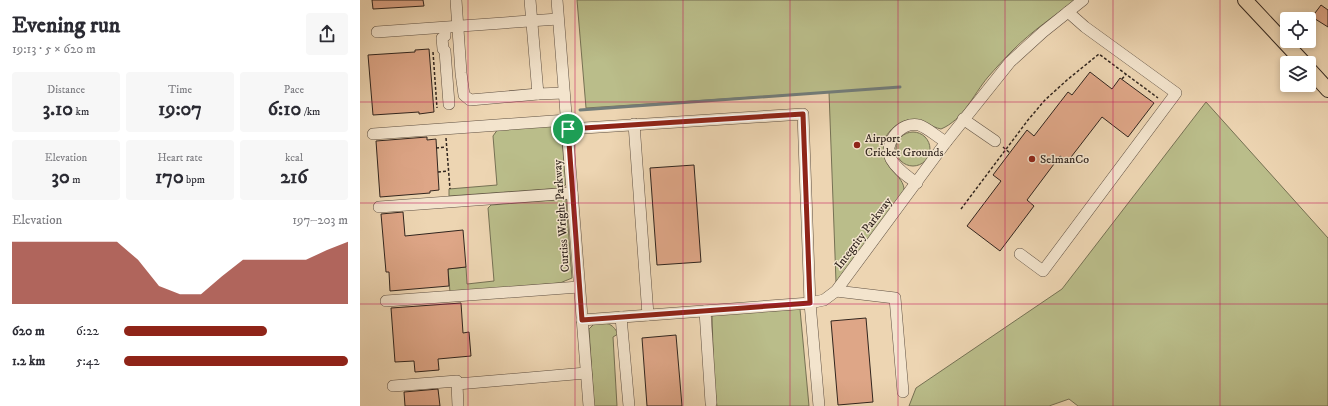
<!DOCTYPE html>
<meta charset="utf-8">
<style>
body{margin:0;font-family:"IM FELL DW Pica",serif;background:#f7f7f7;color:#2b2b33;height:100vh;display:flex;flex-direction:column;font-size:15px;white-space:nowrap}
*{box-sizing:border-box;margin:0}
p{font-size:13px;color:#7c7c81}
.icon{flex:none;width:22px;height:22px;fill:none;stroke:currentColor;stroke-width:2;stroke-linecap:round;stroke-linejoin:round}
.map{position:relative;flex:1;overflow:hidden}
.panel{display:flex;flex-direction:column;background:#fff;width:360px}
.panel>*{flex:none}
.controls{position:absolute;left:920px;top:12px;display:grid;gap:8px}
.controls a{display:grid;place-items:center;width:36px;height:36px;border-radius:4px;background:#fff;box-shadow:0 2px 6px #0003;font-size:20px}
.pin{position:absolute;display:grid;place-items:center;width:34px;height:34px;color:#fff;margin:-17px;border:2px solid #fff;border-radius:50%;box-shadow:0 1px 4px #0007}
.round{display:grid;place-items:center;flex:none;width:42px;height:42px;border-radius:4px;background:#f7f7f7}
.headline{display:flex;align-items:center;justify-content:space-between;height:68px;padding:0 12px}
h1{font-size:22px;font-weight:800;line-height:30px}
.stats{display:grid;grid-template-columns:repeat(3,1fr);gap:6px;height:68px;padding:4px 12px}
.stats div{display:grid;align-content:center;border-radius:4px;background:#f7f7f7;text-align:center}
.stats b{font-size:20px;font-weight:800}
.stats small{font-size:11px;font-weight:400}
.stats p{font-size:11px}
.chart{height:112px;padding:8px 12px}
.chart p{display:flex;justify-content:space-between}
.chart svg{width:100%;height:72px;margin-top:4px;fill:#8f2418;opacity:.7}
ul{padding:0 12px;list-style:none;font-size:13px}
li{display:grid;grid-template-columns:64px 48px 1fr;align-items:center;height:30px}
li i{height:10px;border-radius:5px;background:#8f2418}
main{display:flex;flex:1;min-height:0}
.map>svg:first-child{display:block}
.green{fill:#babd8a;stroke:#767154}
.lines{fill:none;stroke-linecap:round;stroke-linejoin:round}
.stream{stroke:#727c79;stroke-width:3}
.building{fill:#dea687;stroke:#31251e}
.minor-casing{stroke:#605143;stroke-width:12}
.major-casing{stroke:#31251e;stroke-width:16}
.path{stroke:#31251e;stroke-width:1.5;stroke-dasharray:3 2;stroke-linecap:butt}
.minor{stroke:#f3e4cd;stroke-width:11}
.major{stroke:#edd5b2;stroke-width:14}
.route-casing{stroke:#fff;stroke-width:8}
.route{stroke:#8f2418;stroke-width:5}
.grid{fill:none;stroke:#c2185b;stroke-width:1;stroke-opacity:0.55}
.poi-dot{fill:#8f2418;stroke:#f3e4cd;stroke-width:1.5}
.labels{text-anchor:middle;stroke-width:3;stroke-linejoin:round;paint-order:stroke}
.poi-label{font-size:12px;fill:#31251e;stroke:#f3e4cd;text-anchor:start}
.street-label{font-size:12px;fill:#31251e;stroke:#f3e4cd}
</style>
<main>
<section class="panel">
<div class="headline"><div><h1>Evening run</h1><p>19:13 · 5 × 620 m</p></div><a class="round"><svg class="icon" aria-label="share" viewBox="0 0 24 24"><path d="M12 15V3M7 8l5-5 5 5M5 13v7h14v-7"/></svg></a></div>
<div class="stats">
<div><p>Distance</p><b>3.10<small> km</small></b></div>
<div><p>Time</p><b>19:07</b></div>
<div><p>Pace</p><b>6:10<small> /km</small></b></div>
</div>
<div class="stats">
<div><p>Elevation</p><b>30<small> m</small></b></div>
<div><p>Heart rate</p><b>170<small> bpm</small></b></div>
<div><p>kcal</p><b>216</b></div>
</div>
<div class="chart"><p><span>Elevation</span>197–203 m</p>
<svg viewBox="0 0 160 44" preserveAspectRatio="none"><path d="M0 44V6L10 6L20 6L30 6L40 6L50 6L60 17L70 33L80 38L90 38L100 27L110 17L120 17L130 17L140 17L150 11L160 6V44z"/></svg>
</div>
<ul>
<li><b>620 m</b>6:22<i style="width:64%"></i></li>
<li><b>1.2 km</b>5:42<i style="width:100%"></i></li>
</ul>
</section>
<div class="map">
<svg width="968" height="406" viewBox="0 0 968 406">
<rect width="100%" height="100%" fill="#edd5b2"/>
<filter id="stains"><feTurbulence type="fractalNoise" baseFrequency=".005" numOctaves="4"/><feColorMatrix values="0 0 0 0 .2 0 0 0 0 .09 0 0 0 0 .02 0 0 0 .5 -.17"/></filter>
<radialGradient id="worn" r=".72"><stop offset=".6" stop-color="#630" stop-opacity="0"/><stop offset="1" stop-color="#630" stop-opacity=".3"/></radialGradient>
<g class="green">
<path d="M217 0H716C694 16 672 31 653 50 644 59 636 68 628 77 613 95 603 120 581 129 572 127 563 121 554 120 546 118 535 125 530 131 526 136 524 139 524 145 520 170 545 174 544 191L476 282 469 92 226 108Z"/>
<path d="M846 102 968 238V406H718L709 399 689 406H549L556 388 702 289Z"/>
<path d="M197 126 201 129 206 184 202 188 89 196V189L137 185 133 136 138 129Z"/>
<circle cx="553" cy="149" r="17"/>
<path d="M206 199 212 278 200 283 90 292 88 269 106 267 107 284 134 281 128 208 131 205Z"/>
<path d="M440 309 449 406H357L354 383 352 315Z"/>
<path d="M235 323C246 323 252 322 258 334L253 337 257 406H234L229 329Z"/>
</g>
<g class="lines">
<path class="stream" d="M220 110 540 87"/>
</g>
<g class="building">
<path d="M12 0H63L64 6 13 9Z"/>
<path d="M961 5 968 10V27L952 17Z"/>
<path d="M69 49 74 112 59 114V112L13 115 8 55 55 52V50Z"/>
<path d="M730 72 752 89 760 78 794 103 768 137 742 117 708 161 700 156 667 200 674 206 640 251 607 226 641 181 633 175 667 130 674 136 708 92 712 95Z"/>
<path d="M67 137V140L76 139 79 190 70 191V193L20 197 16 141Z"/>
<path d="M334 165 341 262 297 265 290 168Z"/>
<path d="M43 212 45 236 103 230 106 267 88 269 89 286 30 291 29 272H26L21 214Z"/>
<path d="M101 303 103 333 109 332 111 356 78 359 79 370 55 372 54 361 35 362 31 308Z"/>
<path d="M506 318 513 402 478 405 471 321Z"/>
<path d="M316 335 322 406H287L282 338Z"/>
<path d="M78 389 80 406H45L44 392Z"/>
</g>
<g class="lines">
<defs>
<g id="minor">
<path d="M96 0 101 73 104 95 110 100 178 94"/>
<path d="M170 0 178 94 204 93"/>
<path d="M197 0 229 406"/>
<path d="M85 28V36L82 38 83 49 85 51 89 104"/>
<path d="M17 32 198 19"/>
<path d="M603 119 635 141"/>
<path d="M274 124 288 315"/>
<path d="M208 129 443 114 450 303 459 406"/>
<path d="M13 134 207 120"/>
<path d="M557 183C549 178 536 168 531 159 523 143 541 121 559 125 568 128 577 137 586 142"/>
<path d="M19 207 212 193"/>
<path d="M660 254 683 271 816 93 725 27 708 12"/>
<path d="M476 291 535 298 543 392"/>
<path d="M26 301 219 287"/>
<path d="M345 311 351 403"/>
<path d="M261 317 269 406"/>
<path d="M222 320 450 303 464 300 476 291 586 142 650 62 683 32 723 0"/>
<path d="M33 386 97 381V384"/>
<path d="M98 406 97 384 226 373"/>
</g>
<g id="major">
<path d="M885 0 944 63"/>
<path d="M949 69 968 90"/>
</g>
</defs>
<use href="#minor" class="minor-casing"/>
<use href="#major" class="major-casing"/>
<g class="path">
<path d="M73 52 77 108"/>
<path d="M762 79 766 74"/>
<path d="M86 138 90 189"/>
<path d="M643 147 650 153"/>
<path d="M76 148 86 147"/>
<path d="M78 172 88 171"/>
<path d="M601 209 668 120 685 100 707 80 739 54 798 98"/>
</g>
<use href="#minor" class="minor"/>
<use href="#major" class="major"/>
</g>
<g class="lines">
<defs>
<path id="route" d="M443 114 450 303 222 320 208 129Z"/>
</defs>
<use href="#route" class="route-casing"/>
<use href="#route" class="route"/>
</g>
<path class="grid" d="M108 0V406M215 0V406M323 0V406M430 0V406M538 0V406M645 0V406M753 0V406M860 0V406M0 102H968M0 203H968M0 304H968"/>
<g class="poi-dot">
<circle cx="497" cy="145" r="4"/>
<circle cx="672" cy="159" r="4"/>
</g>
<g class="labels">
<g class="poi-label">
<text x="505" y="142">Airport<tspan x="505" dy="14">Cricket Grounds</tspan></text>
<text x="680" y="163">SelmanCo</text>
</g>
<g class="street-label">
<text transform="translate(201 216) rotate(-94)" y="4">Curtiss Wright Parkway</text>
<text transform="translate(503 233) rotate(-53)" y="4">Integrity Parkway</text>
</g>
</g>
<rect width="100%" height="100%" filter="url(#stains)"/>
<rect width="100%" height="100%" fill="url(#worn)"/>
</svg>
<div class="controls">
<a><svg class="icon" aria-label="locate" viewBox="0 0 24 24"><circle cx="12" cy="12" r="6"/><path d="M12 2v4M12 18v4M2 12h4M18 12h4"/></svg></a>
<a><svg class="icon" aria-label="layers" viewBox="0 0 24 24"><path d="M12 4l9 5-9 5-9-5zM3 14l9 5 9-5"/></svg></a>
</div>
<div class="pin" style="left:208px;top:129px;background:#1e9e55"><svg class="icon" aria-label="arrive" viewBox="0 0 24 24"><path d="M6 21V4h12l-3 4 3 4H6"/></svg></div>
</div>
</main>
